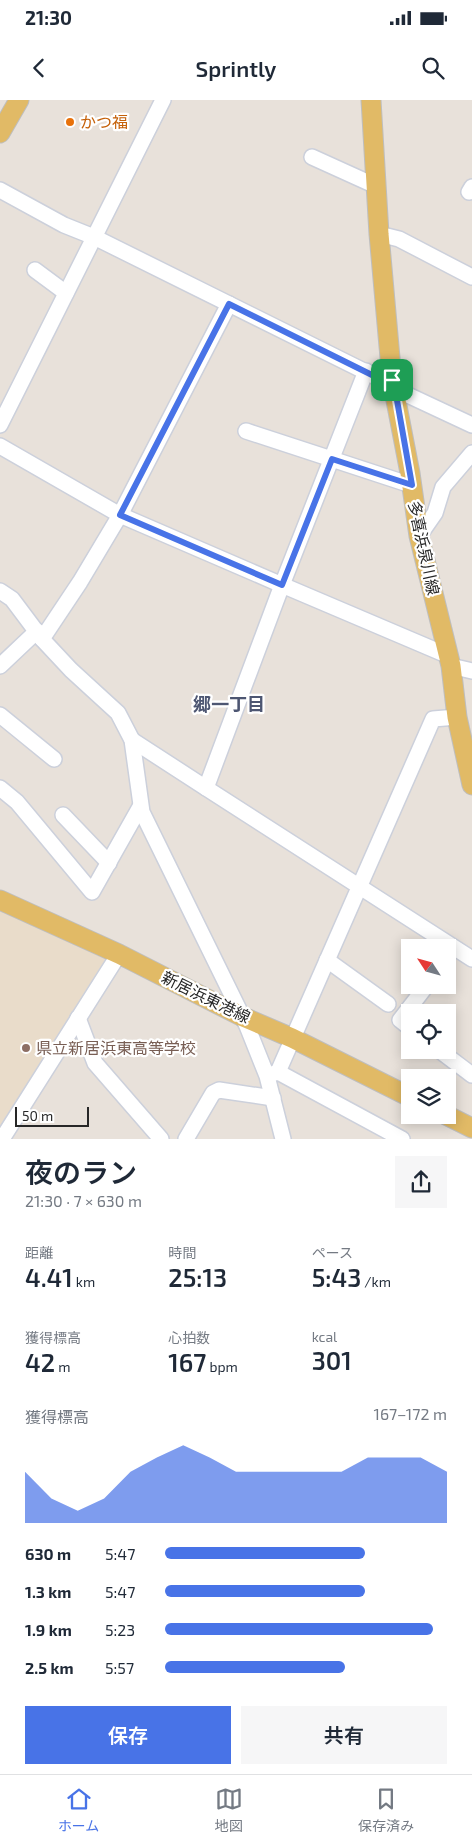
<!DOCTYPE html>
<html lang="ja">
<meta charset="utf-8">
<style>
body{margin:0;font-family:"Exo 2","Noto Sans JP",sans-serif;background:#f6f6f7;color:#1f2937;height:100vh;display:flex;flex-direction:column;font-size:19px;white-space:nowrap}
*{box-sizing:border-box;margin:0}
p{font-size:16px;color:#747a83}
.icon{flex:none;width:28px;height:28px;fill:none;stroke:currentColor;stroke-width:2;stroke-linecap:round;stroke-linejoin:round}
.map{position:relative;height:1039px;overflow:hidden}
.sheet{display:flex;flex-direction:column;background:#fff;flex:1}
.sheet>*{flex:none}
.needle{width:32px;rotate:306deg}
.buttons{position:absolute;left:401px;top:839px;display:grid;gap:10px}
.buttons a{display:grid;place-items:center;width:55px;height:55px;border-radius:0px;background:#fff;box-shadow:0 2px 12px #0003;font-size:25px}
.scale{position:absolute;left:15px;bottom:12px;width:74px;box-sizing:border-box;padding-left:5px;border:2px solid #272727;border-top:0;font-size:14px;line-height:18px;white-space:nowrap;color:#272727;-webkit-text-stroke:4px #fff;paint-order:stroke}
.pin{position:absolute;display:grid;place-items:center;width:42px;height:42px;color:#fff;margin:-21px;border-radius:10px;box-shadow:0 2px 8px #0006}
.round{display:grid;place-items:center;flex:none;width:52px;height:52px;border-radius:0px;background:#f6f6f7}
.headline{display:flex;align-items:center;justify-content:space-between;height:85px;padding:0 25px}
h1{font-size:28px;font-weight:600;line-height:38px}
.figures{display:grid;grid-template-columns:repeat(3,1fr);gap:8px;height:85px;padding:5px 25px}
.figures div{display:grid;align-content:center}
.figures b{font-size:25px;font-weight:600}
.figures small{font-size:14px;font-weight:400}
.figures p{font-size:14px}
.chart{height:140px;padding:10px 25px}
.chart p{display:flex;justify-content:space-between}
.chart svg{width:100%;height:90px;margin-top:5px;fill:#4873e7;opacity:.7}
.action{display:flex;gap:10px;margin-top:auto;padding:10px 25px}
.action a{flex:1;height:58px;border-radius:0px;background:#4873e7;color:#fff;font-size:20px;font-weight:600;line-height:58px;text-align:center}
.action a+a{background:#f6f6f7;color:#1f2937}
ul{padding:0 25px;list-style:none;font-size:16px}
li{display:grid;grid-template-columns:80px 60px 1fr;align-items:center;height:38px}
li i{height:12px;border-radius:6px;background:#4873e7}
.status{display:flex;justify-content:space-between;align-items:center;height:35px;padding:0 25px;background:#fff;direction:ltr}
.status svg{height:14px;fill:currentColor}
header{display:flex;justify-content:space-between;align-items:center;height:65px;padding:0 25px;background:#fff;font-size:22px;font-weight:600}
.dock{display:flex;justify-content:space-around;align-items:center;height:70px;border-top:1px solid #e0e1e3;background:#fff;font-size:14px;color:#747a83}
.dock a{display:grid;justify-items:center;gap:2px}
.dock .selected{color:#4873e7}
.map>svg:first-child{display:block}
.education{fill:#e9dcca}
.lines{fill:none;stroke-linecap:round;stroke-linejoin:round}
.minor-casing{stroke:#ccd0db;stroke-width:18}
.major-casing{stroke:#bebebe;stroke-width:21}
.minor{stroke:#fff;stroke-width:15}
.major{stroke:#e1ba66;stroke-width:19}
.route-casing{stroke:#fff;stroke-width:10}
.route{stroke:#4873e7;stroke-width:6}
.food-dot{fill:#e8710a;stroke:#fff;stroke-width:2}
.education-dot{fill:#8d6e63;stroke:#fff;stroke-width:2}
.labels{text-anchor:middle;stroke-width:4.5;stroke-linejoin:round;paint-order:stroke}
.food-label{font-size:16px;fill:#c56008;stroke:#fff;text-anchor:start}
.street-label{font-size:16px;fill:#272727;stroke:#fff}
.education-label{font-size:16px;fill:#785e54;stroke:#fff;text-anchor:start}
.neighbourhood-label{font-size:18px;font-weight:bold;fill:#4d5672;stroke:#fff}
</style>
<div class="status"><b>21:30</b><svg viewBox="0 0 49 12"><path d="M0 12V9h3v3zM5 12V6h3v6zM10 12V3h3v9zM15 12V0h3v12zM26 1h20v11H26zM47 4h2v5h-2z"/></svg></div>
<header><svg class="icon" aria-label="back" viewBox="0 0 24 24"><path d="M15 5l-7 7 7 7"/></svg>Sprintly<svg class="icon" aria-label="search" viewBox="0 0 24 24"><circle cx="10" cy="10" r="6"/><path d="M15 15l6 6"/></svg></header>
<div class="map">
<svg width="472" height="1039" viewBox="0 0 472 1039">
<rect width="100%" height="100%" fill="#e8e1da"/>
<path class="education" d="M0 810 105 859 106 862 0 1034Z"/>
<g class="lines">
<defs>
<g id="minor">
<path d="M312 57 376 86"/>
<path d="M0 90 64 125 94 137 378 278 392 280"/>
<path d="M469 92 472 87"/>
<path d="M379 134 399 139 472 177"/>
<path d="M35 170 66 193"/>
<path d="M395 289 472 325"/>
<path d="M0 325 163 0"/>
<path d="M246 331 411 385"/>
<path d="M0 346 120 415 282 485 366 271"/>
<path d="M419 436 435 413 443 387 472 353"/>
<path d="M0 491 12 499 42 539 71 570 118 613 132 640 142 712 247 926 267 976 283 1039"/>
<path d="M42 539 80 482 120 415 229 204"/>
<path d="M0 566 37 531"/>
<path d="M451 566 472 571"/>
<path d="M0 615 54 659"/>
<path d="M132 640 206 688 282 485 449 556"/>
<path d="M0 688 17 702 92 792 140 707"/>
<path d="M206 688 472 859"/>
<path d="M63 715 109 763"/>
<path d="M327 860 388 904"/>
<path d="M78 918 95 963 161 1039"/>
<path d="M410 928 400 920 427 885"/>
<path d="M439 950 472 975"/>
<path d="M278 972 433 619 457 617"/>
<path d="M269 975 278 972 402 1039"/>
<path d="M2 1039 119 854"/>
<path d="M186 1039 213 993 219 990 273 998"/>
</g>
<g id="major">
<path d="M371 0 379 134 392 280 410 373 419 436 451 566 457 617 472 685"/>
<path d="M0 33 19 0"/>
<path d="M0 800 119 854 241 916 292 938 410 997"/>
<path d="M446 1015 472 1028"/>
</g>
</defs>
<use href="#minor" class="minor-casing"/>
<use href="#major" class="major-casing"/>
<use href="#minor" class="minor"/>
<use href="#major" class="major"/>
</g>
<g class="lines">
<defs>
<path id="route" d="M229 204 378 278 392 280 395 289 412 385 332 359 282 485 120 415Z"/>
</defs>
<use href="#route" class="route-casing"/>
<use href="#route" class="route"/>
</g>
<circle class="food-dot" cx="70" cy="22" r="5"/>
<circle class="education-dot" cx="26" cy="948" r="5"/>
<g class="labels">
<g class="food-label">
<text x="80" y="28">かつ福</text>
</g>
<g class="street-label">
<text transform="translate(424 448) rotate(78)" y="6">多喜浜泉川線</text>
<text transform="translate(206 897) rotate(26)" y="6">新居浜東港線</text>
</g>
<g class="education-label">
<text x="36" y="954">県立新居浜東高等学校</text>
</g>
<g class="neighbourhood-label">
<text x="229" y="611">郷一丁目</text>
</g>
</g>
</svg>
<div class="buttons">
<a><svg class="needle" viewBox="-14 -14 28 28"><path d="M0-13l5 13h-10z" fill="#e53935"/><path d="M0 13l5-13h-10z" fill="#747a83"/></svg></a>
<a><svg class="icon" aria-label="locate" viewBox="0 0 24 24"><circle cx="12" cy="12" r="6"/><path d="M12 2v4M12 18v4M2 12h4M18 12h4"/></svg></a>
<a><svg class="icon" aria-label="layers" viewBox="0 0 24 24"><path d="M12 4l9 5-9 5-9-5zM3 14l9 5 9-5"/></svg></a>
</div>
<div class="scale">50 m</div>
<div class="pin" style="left:392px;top:280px;background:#1e9e55"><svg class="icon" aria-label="arrive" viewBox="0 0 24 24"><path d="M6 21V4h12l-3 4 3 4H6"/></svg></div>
</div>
<section class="sheet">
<div class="headline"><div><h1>夜のラン</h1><p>21:30 · 7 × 630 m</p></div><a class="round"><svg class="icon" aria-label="share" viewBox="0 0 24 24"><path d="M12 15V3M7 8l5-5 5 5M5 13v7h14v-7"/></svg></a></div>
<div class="figures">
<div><p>距離</p><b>4.41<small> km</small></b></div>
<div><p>時間</p><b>25:13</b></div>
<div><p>ペース</p><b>5:43<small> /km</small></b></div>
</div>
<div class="figures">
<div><p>獲得標高</p><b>42<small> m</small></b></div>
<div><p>心拍数</p><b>167<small> bpm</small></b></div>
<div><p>kcal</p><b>301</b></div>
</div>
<div class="chart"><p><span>獲得標高</span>167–172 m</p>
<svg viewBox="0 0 160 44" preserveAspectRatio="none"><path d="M0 44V19L10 32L20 38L30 32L40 19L50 12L60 6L70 12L80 19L90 19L100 19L110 19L120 19L130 12L140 12L150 12L160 19V44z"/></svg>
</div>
<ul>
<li><b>630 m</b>5:47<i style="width:71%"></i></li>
<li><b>1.3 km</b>5:47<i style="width:71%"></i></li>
<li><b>1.9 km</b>5:23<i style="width:95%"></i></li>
<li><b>2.5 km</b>5:57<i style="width:64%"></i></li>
</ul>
<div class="action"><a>保存</a><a>共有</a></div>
</section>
<nav class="dock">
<a class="selected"><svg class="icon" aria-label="home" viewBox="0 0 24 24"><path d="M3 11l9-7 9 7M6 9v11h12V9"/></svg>ホーム</a>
<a><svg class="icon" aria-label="map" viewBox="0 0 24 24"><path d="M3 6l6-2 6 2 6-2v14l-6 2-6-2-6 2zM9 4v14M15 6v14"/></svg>地図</a>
<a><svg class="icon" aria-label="saved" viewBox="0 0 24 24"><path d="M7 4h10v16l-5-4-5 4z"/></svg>保存済み</a>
</nav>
